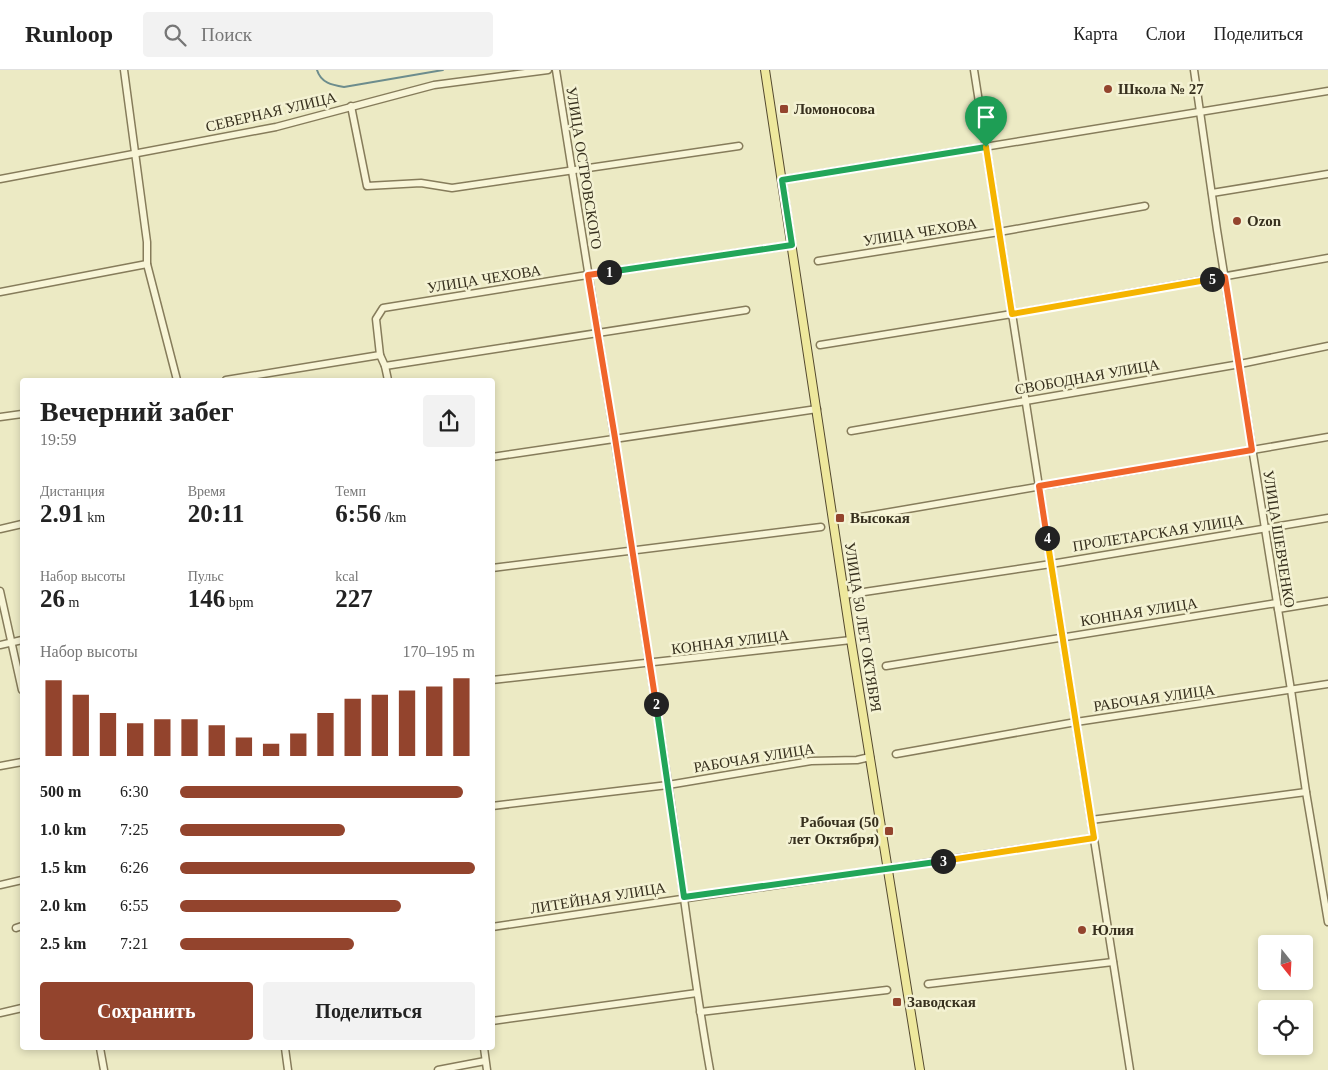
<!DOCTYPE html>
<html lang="ru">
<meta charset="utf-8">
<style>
body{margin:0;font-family:"Times New Roman",serif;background:#f2f2f2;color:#222;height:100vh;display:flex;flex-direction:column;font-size:19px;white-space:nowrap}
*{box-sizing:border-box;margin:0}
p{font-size:16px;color:#767676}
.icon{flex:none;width:28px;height:28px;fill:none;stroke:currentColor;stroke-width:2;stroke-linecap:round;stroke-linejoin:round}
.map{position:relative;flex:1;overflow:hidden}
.drawer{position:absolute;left:20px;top:308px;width:475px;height:672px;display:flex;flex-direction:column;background:#fff;border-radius:5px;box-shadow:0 2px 8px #0003}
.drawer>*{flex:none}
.needle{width:32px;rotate:162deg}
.controls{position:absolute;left:1258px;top:865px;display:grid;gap:10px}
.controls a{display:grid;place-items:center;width:55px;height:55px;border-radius:5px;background:#fff;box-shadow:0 2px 8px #0003;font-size:25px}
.pin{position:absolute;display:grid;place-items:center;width:42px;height:42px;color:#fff;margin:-51px -21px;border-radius:50% 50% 50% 0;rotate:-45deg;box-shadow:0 0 5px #0007}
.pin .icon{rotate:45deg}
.km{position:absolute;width:25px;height:25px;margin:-12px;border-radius:50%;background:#222;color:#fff;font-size:14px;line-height:25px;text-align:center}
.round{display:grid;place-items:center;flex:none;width:52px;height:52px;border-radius:5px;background:#f2f2f2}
.headline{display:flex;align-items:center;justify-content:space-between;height:85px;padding:0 20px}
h1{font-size:28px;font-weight:700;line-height:38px}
.stats{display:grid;grid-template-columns:repeat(3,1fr);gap:8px;height:85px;padding:5px 20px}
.stats div{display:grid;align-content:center}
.stats b{font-size:25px;font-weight:700}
.stats small{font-size:14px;font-weight:400}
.stats p{font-size:14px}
.chart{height:140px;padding:10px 20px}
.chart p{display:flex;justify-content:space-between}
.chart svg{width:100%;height:90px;margin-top:5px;stroke:#93442d;stroke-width:6}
.primary-button{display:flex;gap:10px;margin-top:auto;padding:10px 20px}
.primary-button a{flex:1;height:58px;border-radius:5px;background:#93442d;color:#fff;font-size:20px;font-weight:700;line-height:58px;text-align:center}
.primary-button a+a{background:#f2f2f2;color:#222}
ul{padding:0 20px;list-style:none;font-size:16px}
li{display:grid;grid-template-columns:80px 60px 1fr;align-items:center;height:38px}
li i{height:12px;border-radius:6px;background:#93442d}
header{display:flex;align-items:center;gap:30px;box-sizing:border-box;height:70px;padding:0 25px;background:#fff;border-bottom:1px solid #e0e0e0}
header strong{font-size:24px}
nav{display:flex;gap:28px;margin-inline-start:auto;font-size:18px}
.search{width:350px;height:45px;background:#f2f2f2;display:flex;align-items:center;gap:12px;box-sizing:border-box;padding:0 18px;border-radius:5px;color:#767676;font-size:19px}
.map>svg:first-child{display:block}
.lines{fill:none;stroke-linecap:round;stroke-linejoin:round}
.stream{stroke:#6d8d8d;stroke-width:2}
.minor-casing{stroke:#867c5b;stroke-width:9}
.major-casing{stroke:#54492f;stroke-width:10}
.minor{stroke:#f8f5d7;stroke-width:6}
.major{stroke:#eee89d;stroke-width:8}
.split-1-casing{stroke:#fff;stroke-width:10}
.split-2-casing{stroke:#fff;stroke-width:10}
.split-3-casing{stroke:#fff;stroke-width:10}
.split-4-casing{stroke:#fff;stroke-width:10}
.split-5-casing{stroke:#fff;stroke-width:10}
.split-6-casing{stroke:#fff;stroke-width:10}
.split-1{stroke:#22a559;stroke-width:6}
.split-2{stroke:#f0652b;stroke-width:6}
.split-3{stroke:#22a559;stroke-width:6}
.split-4{stroke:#f5b400;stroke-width:6}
.split-5{stroke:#f0652b;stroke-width:6}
.split-6{stroke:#f5b400;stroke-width:6}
.poi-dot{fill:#93442d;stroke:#f4f2d3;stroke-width:2}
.labels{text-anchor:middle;stroke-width:5;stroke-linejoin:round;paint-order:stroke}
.poi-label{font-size:15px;font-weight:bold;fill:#37301e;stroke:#f4f2d3;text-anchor:start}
.street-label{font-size:15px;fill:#37301e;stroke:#f4f2d3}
</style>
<header>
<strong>Runloop</strong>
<div class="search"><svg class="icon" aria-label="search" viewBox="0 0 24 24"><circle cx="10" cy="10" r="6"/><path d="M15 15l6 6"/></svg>Поиск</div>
<nav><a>Карта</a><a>Слои</a><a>Поделиться</a></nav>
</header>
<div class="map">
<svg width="1328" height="1000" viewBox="0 0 1328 1000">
<rect width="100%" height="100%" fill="#eceac4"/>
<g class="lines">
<path class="stream" d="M317 0C321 13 332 15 344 17L443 0"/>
<defs>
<g id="minor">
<path d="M124 0 147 172V194L177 310"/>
<path d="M556 0C594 238 632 475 668 713 682 809 693 905 710 1000"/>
<path d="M974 0 1130 1000"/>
<path d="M1194 0 1217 160 1291 620 1306 722 1328 852"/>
<path d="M351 36 367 116 421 113 452 118 739 76"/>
<path d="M0 109 276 57 434 15 548 0"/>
<path d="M782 110 1328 21"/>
<path d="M1212 123 1328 104"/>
<path d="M818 191 999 162 1145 136"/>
<path d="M0 222 147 194"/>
<path d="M820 275 1012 244 1328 188"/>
<path d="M380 285 385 296 388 310"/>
<path d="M385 296 746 240"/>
<path d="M226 310 380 285 376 249 383 238 581 206 792 175"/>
<path d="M0 347 22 344"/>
<path d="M851 361 1240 294 1328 276"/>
<path d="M492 387 817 339"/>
<path d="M861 447 1328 367"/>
<path d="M0 459 22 454"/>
<path d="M492 498 821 457"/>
<path d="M0 521 22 620"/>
<path d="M844 525 1051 494 1328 448"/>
<path d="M1278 539 1328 531"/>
<path d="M0 575 22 570"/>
<path d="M886 596 1277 533"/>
<path d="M492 610 851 570"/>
<path d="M896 684 1076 652 1328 614"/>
<path d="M0 696 22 692"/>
<path d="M492 736 668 715 811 691 857 690 870 687"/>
<path d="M1091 750 1306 722"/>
<path d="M0 815 22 810"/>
<path d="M492 857 1094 768"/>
<path d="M16 858 22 856"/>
<path d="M928 914 1113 892"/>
<path d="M700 942 887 920"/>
<path d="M0 943 22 938"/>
<path d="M492 951 697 923"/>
<path d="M100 978 104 1000"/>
<path d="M285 978 288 1000"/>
<path d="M484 978 487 1000"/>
<path d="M438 1000 485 991"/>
</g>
<path id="major" d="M765 0 851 570 920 1000"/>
</defs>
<use href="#minor" class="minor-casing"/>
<use href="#major" class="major-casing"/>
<use href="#minor" class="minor"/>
<use href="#major" class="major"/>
</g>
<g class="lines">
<defs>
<path id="split-1" d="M609 202 792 175 782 110 986 77"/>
<path id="split-2" d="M609 202 588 205 615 368 656 634"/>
<path id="split-3" d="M656 634 684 827 943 791"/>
<path id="split-4" d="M943 791 1094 768 1047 468"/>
<path id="split-5" d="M1047 468 1039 416 1252 380 1225 207 1212 209"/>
<path id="split-6" d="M986 77 1012 244 1212 209"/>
</defs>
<use href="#split-1" class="split-1-casing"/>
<use href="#split-2" class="split-2-casing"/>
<use href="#split-3" class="split-3-casing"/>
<use href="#split-4" class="split-4-casing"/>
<use href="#split-5" class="split-5-casing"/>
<use href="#split-6" class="split-6-casing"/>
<use href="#split-1" class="split-1"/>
<use href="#split-2" class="split-2"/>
<use href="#split-3" class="split-3"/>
<use href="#split-4" class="split-4"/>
<use href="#split-5" class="split-5"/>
<use href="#split-6" class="split-6"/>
</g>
<g class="poi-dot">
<circle cx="1108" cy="19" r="5"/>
<rect x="779" y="34" width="10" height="10" rx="2.5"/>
<circle cx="1237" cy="151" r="5"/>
<rect x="835" y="443" width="10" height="10" rx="2.5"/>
<rect x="884" y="756" width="10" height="10" rx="2.5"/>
<circle cx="1082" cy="860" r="5"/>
<rect x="892" y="927" width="10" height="10" rx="2.5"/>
</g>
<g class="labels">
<g class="poi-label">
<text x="1118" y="24">Школа № 27</text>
<text x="794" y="44">Ломоносова</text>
<text x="1247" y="156">Ozon</text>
<text x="850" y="453">Высокая</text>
<text x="879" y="757" text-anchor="end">Рабочая (50<tspan x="879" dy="17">лет Октября)</tspan></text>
<text x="1092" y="865">Юлия</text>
<text x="907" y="937">Заводская</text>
</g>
<g class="street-label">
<text transform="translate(271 42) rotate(-13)" y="5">СЕВЕРНАЯ УЛИЦА</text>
<text transform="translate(584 98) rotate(81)" y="5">УЛИЦА ОСТРОВСКОГО</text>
<text transform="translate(920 162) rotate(-9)" y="5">УЛИЦА ЧЕХОВА</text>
<text transform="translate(484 209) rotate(-9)" y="5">УЛИЦА ЧЕХОВА</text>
<text transform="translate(1087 307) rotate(-10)" y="5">СВОБОДНАЯ УЛИЦА</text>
<text transform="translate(1158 463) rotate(-9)" y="5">ПРОЛЕТАРСКАЯ УЛИЦА</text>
<text transform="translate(1279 469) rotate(81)" y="5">УЛИЦА ШЕВЧЕНКО</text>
<text transform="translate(1139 542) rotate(-9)" y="5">КОННАЯ УЛИЦА</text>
<text transform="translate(863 557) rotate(81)" y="5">УЛИЦА 50 ЛЕТ ОКТЯБРЯ</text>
<text transform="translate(730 572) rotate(-7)" y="5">КОННАЯ УЛИЦА</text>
<text transform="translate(1154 628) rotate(-8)" y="5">РАБОЧАЯ УЛИЦА</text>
<text transform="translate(754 688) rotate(-9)" y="5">РАБОЧАЯ УЛИЦА</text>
<text transform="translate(598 828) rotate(-9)" y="5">ЛИТЕЙНАЯ УЛИЦА</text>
</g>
</g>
</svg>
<div class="controls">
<a><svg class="needle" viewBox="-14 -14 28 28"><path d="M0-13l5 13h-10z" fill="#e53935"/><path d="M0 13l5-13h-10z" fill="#767676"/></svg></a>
<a><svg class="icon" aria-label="locate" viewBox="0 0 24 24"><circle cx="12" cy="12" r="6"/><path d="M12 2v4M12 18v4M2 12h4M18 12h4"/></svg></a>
</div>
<div class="pin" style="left:986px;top:77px;background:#1e9e55"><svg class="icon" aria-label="arrive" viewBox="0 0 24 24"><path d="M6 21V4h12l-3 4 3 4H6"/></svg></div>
<b class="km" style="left:609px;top:202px">1</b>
<b class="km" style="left:656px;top:634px">2</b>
<b class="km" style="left:943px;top:791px">3</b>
<b class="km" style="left:1047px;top:468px">4</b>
<b class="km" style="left:1212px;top:209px">5</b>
<section class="drawer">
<div class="headline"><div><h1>Вечерний забег</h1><p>19:59</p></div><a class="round"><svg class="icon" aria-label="share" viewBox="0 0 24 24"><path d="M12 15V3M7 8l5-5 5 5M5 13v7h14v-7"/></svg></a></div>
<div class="stats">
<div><p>Дистанция</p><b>2.91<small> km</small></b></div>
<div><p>Время</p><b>20:11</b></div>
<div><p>Темп</p><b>6:56<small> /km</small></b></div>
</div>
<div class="stats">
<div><p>Набор высоты</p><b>26<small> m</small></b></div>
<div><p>Пульс</p><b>146<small> bpm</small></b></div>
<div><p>kcal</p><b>227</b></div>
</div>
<div class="chart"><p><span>Набор высоты</span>170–195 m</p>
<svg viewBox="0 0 160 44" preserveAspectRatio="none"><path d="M5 44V7M15 44V14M25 44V23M35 44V28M45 44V26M55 44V26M65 44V29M75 44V35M85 44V38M95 44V33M105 44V23M115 44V16M125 44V14M135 44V12M145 44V10M155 44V6"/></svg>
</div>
<ul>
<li><b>500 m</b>6:30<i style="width:96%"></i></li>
<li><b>1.0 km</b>7:25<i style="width:56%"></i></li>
<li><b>1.5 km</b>6:26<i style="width:100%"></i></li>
<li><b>2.0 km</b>6:55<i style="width:75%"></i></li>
<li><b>2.5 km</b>7:21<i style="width:59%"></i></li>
</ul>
<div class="primary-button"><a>Сохранить</a><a>Поделиться</a></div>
</section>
</div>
